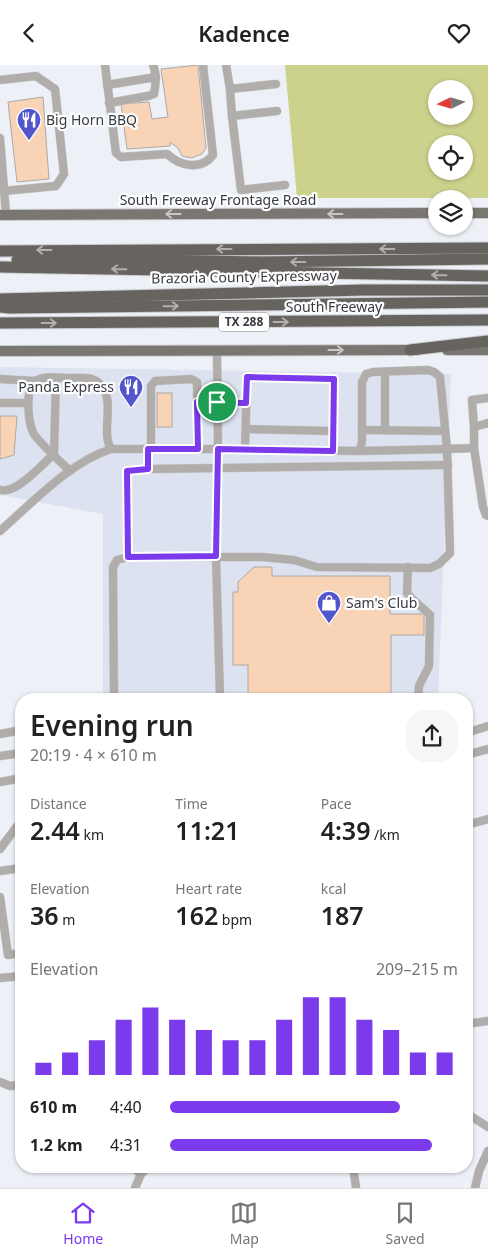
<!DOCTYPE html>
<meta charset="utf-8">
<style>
body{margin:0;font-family:"Noto Sans",sans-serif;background:#f6f6f6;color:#222;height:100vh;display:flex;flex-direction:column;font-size:19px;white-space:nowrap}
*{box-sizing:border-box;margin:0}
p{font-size:16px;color:#767676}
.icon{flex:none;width:28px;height:28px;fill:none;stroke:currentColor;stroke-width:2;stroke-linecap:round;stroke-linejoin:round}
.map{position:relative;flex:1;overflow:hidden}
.drawer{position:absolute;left:15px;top:628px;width:458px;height:480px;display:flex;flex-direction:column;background:#fff;border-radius:20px;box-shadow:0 1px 4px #0004}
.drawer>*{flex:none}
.needle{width:32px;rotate:265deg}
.fabs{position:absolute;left:428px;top:15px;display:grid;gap:10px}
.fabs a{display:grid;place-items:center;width:45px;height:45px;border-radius:50%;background:#fff;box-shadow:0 1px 4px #0004;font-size:25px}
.pin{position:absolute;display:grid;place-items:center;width:42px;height:42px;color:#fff;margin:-21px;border:2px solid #fff;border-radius:50%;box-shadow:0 1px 5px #0007}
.round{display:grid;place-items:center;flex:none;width:52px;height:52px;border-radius:20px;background:#f6f6f6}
.summary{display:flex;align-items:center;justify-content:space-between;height:85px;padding:0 15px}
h1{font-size:28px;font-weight:600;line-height:38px}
.stats{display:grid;grid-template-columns:repeat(3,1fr);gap:8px;height:85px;padding:5px 15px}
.stats div{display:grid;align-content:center}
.stats b{font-size:25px;font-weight:600}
.stats small{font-size:14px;font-weight:400}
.stats p{font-size:14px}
.chart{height:140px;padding:10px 15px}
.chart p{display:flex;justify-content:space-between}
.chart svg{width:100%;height:90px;margin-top:5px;stroke:#7c3aed;stroke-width:6}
ul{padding:0 15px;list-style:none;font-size:16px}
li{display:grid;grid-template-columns:80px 60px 1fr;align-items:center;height:38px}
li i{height:12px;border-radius:6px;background:#7c3aed}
header{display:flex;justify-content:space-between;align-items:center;height:65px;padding:0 15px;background:#fff;font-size:22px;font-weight:600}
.tab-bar{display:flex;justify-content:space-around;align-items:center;height:70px;border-top:1px solid #e0e0e0;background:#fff;font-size:14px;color:#767676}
.tab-bar a{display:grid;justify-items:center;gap:2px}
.tab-bar .current{color:#7c3aed}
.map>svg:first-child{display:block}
.built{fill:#dce2ef}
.green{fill:#ccd18b;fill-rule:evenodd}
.building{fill:#f8d3b6;stroke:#aea8a4}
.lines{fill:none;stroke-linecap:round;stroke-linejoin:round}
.minor-casing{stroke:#c9ccd1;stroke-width:9}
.major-casing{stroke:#c9ccd1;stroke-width:12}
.highway-casing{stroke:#c9ccd1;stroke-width:13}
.minor{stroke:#b0adab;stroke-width:8}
.major{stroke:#7a7672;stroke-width:10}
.highway{stroke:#67635e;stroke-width:11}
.oneway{stroke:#c8c7c6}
.oneway2{stroke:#b2b0ae}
.route-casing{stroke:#fff;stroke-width:10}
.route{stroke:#7c3aed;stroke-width:6}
.labels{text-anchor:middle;stroke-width:4.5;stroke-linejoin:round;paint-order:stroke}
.shield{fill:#fcfdfe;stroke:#747578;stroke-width:1}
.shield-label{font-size:12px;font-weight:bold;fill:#3a3b3e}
.poi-label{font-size:14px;fill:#3a3b3e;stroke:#fcfdfe;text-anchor:start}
.street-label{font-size:14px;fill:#3a3b3e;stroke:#fcfdfe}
</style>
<header><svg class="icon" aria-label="back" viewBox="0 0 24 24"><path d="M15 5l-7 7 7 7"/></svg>Kadence<svg class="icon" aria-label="heart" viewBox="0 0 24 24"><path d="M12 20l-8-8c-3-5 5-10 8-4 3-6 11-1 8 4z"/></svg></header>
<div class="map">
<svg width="488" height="1123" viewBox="0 0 488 1123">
<rect width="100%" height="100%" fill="#edf0f6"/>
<path class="built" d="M0 302 451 309 438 634H103V449L0 430Z"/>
<path class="green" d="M285 0H488V133H297ZM436 24H464V51H436ZM436 79H464V106H436Z"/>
<g class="building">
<path d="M198 0 206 83 202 89 191 93 182 91 178 83 170 77V81L127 84 121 39 149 37 152 54 168 52 161 4Z"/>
<path d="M43 32 49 114 17 117 8 37Z"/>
<rect x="157" y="328" width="15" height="34"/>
<path d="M0 351H17L14 390 0 394Z"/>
<path d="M254 502H272V511H390V549H424V570H391V634H248V600H233V527H238V517Z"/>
</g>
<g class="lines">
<defs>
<g id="minor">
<path d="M105 0 116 88 121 92 167 89C180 101 201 106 213 90L203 0"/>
<path d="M226 0 230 24 276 19"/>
<path d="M0 15 36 11 55 24 64 109 56 121 4 126"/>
<path d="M107 20 156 12"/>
<path d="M230 24 232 51 277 46"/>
<path d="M109 38 148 31 154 29C156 19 157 9 153 0"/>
<path d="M232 51 241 125 285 120"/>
<path d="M0 73 6 150"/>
<path d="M0 314 34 316"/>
<path d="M197 337 246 338"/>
<path d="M0 338H28"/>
<path d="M474 362 472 335 488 333"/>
<path d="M246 364 333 366"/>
<path d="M362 365 445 366"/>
<path d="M385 365V307"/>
<path d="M474 383 483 442 486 450 488 451"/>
<path d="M151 384V321L155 316 191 314 197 317V384"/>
<path d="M245 384 247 312 334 314 333 385"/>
<path d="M148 404 448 400"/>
<path d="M70 406C63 399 35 374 33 367 28 357 25 323 35 316 44 310 59 313 69 313 78 313 92 311 99 318 117 335 100 365 111 384"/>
<path d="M0 425C17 429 41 400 54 389L56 313"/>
<path d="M0 466C32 438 70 397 111 384H218L217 286"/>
<path d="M128 492H262L294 495 317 502 430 503 439 499 450 488 447 384 360 386"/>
<path d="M408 502 407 528C414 537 422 542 430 550L429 601 419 621 418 634"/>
<path d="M114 634 113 502 117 495 128 492 127 406 148 404V384"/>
<path d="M220 634 216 491 218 384 360 386 362 376V317L366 309 373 307 428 305 434 307 440 312 447 384 474 383V362L488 358"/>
<path d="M466 668 488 661"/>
<path d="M0 669 21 665"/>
<path d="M466 690 488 684"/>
<path d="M0 691 21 688"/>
<path d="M0 717 21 713"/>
<path d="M466 760 488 754"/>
<path d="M0 784 21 756"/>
<path d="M0 806 21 803"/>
<path d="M0 832 8 890 21 888"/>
<path d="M0 913 21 911"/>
<path d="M466 959 488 956"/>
<path d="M0 1017 10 1021 21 1020"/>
<path d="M466 1048 488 1062"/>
<path d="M131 1101 141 1109"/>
<path d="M353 1101 356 1123"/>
<path d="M135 1123 141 1109 150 1101"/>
<path d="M475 1123 479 1106 488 1086"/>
</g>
<g id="major">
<path d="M464 148H488"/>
<path d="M0 150 436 148"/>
<path d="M447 285H488"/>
<path d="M0 286 417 285"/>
</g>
<g id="highway">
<path d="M0 186 488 183"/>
<path d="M17 195 105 194 261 197 488 194"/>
<path d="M0 202 488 211"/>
<path d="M0 234 364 225H488"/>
<path d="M0 242 9 243 488 237"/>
<path d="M0 258 488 255"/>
<path d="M410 285 488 276"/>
</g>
</defs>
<use href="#minor" class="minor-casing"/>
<use href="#major" class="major-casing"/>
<use href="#highway" class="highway-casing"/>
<use href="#minor" class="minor"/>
<use href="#major" class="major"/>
<use href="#highway" class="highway"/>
</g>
<defs><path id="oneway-shaft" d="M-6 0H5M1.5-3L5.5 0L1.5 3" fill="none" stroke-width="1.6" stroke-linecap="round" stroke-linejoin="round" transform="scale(1.25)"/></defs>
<g class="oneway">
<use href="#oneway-shaft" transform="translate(173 149) rotate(180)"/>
<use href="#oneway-shaft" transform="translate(335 149) rotate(180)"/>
<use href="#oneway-shaft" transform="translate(336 285)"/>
</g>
<g class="oneway2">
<use href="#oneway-shaft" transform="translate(224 184) rotate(180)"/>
<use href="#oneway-shaft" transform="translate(387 184) rotate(180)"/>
<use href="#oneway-shaft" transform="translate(44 185) rotate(180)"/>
<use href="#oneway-shaft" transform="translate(298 197) rotate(180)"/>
<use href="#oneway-shaft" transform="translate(119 204) rotate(-179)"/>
<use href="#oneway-shaft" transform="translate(439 210) rotate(-179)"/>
<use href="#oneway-shaft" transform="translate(171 241) rotate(-1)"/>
<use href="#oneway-shaft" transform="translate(281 257)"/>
<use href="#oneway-shaft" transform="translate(49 258)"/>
</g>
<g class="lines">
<defs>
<path id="route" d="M247 312 334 314 333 386 218 384 216 491 128 492 127 406 148 404V384H198L197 337 246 338Z"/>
</defs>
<use href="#route" class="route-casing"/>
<use href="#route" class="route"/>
</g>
<defs>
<symbol id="restaurant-pin" viewBox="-11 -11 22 30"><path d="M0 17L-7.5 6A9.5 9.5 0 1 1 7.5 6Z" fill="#5355cc" stroke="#fcfdfe"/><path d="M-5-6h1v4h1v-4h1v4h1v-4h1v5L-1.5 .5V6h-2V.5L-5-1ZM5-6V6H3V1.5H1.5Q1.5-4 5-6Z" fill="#fff"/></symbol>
<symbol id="shop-pin" viewBox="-11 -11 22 30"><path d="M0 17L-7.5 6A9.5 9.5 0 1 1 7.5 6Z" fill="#5355cc" stroke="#fcfdfe"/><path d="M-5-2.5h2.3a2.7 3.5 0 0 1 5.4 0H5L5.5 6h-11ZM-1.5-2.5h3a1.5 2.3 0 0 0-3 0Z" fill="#fff"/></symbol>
</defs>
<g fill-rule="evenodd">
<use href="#restaurant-pin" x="15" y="41" width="28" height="38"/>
<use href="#restaurant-pin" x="117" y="308" width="28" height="38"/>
<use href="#shop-pin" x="315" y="524" width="28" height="38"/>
</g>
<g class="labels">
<rect class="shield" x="219" y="247.5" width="50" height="19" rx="4"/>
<g class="shield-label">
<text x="244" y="261">TX 288</text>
</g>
<g class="poi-label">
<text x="46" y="60">Big Horn BBQ</text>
<text x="114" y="327" text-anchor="end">Panda Express</text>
<text x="346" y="543">Sam's Club</text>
</g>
<g class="street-label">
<text x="218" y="140">South Freeway Frontage Road</text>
<text transform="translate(244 212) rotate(-1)" y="5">Brazoria County Expressway</text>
<text x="334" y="247">South Freeway</text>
</g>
</g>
</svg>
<div class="fabs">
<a><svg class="needle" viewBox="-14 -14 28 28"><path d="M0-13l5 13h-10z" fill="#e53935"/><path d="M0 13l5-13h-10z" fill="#767676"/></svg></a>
<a><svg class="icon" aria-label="locate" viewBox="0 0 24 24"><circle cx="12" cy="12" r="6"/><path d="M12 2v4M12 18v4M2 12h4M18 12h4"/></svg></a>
<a><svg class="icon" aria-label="layers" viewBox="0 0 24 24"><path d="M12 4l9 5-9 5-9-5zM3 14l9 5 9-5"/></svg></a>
</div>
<div class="pin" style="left:217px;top:337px;background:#1e9e55"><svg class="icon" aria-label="arrive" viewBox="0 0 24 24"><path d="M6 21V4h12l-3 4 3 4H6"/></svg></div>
<section class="drawer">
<div class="summary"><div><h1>Evening run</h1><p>20:19 · 4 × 610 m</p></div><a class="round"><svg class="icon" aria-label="share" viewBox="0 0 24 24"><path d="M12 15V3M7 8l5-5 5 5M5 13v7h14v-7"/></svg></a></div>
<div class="stats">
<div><p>Distance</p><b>2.44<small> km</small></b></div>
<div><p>Time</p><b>11:21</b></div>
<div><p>Pace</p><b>4:39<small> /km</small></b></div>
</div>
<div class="stats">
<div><p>Elevation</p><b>36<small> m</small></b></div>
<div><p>Heart rate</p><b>162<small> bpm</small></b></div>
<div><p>kcal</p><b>187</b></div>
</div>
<div class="chart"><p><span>Elevation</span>209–215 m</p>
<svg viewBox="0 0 160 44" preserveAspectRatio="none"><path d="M5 44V38M15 44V33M25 44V27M35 44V17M45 44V11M55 44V17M65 44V22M75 44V27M85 44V27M95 44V17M105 44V6M115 44V6M125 44V17M135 44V22M145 44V33M155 44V33"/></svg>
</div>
<ul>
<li><b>610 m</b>4:40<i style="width:80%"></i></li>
<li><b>1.2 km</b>4:31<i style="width:91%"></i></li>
</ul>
</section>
</div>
<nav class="tab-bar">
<a class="current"><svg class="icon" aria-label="home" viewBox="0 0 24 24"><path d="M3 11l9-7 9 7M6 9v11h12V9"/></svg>Home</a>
<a><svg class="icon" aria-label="map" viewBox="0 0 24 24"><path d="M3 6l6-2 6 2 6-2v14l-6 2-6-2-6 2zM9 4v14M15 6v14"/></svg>Map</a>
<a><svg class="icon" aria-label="saved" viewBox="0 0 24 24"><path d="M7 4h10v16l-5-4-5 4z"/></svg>Saved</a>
</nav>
